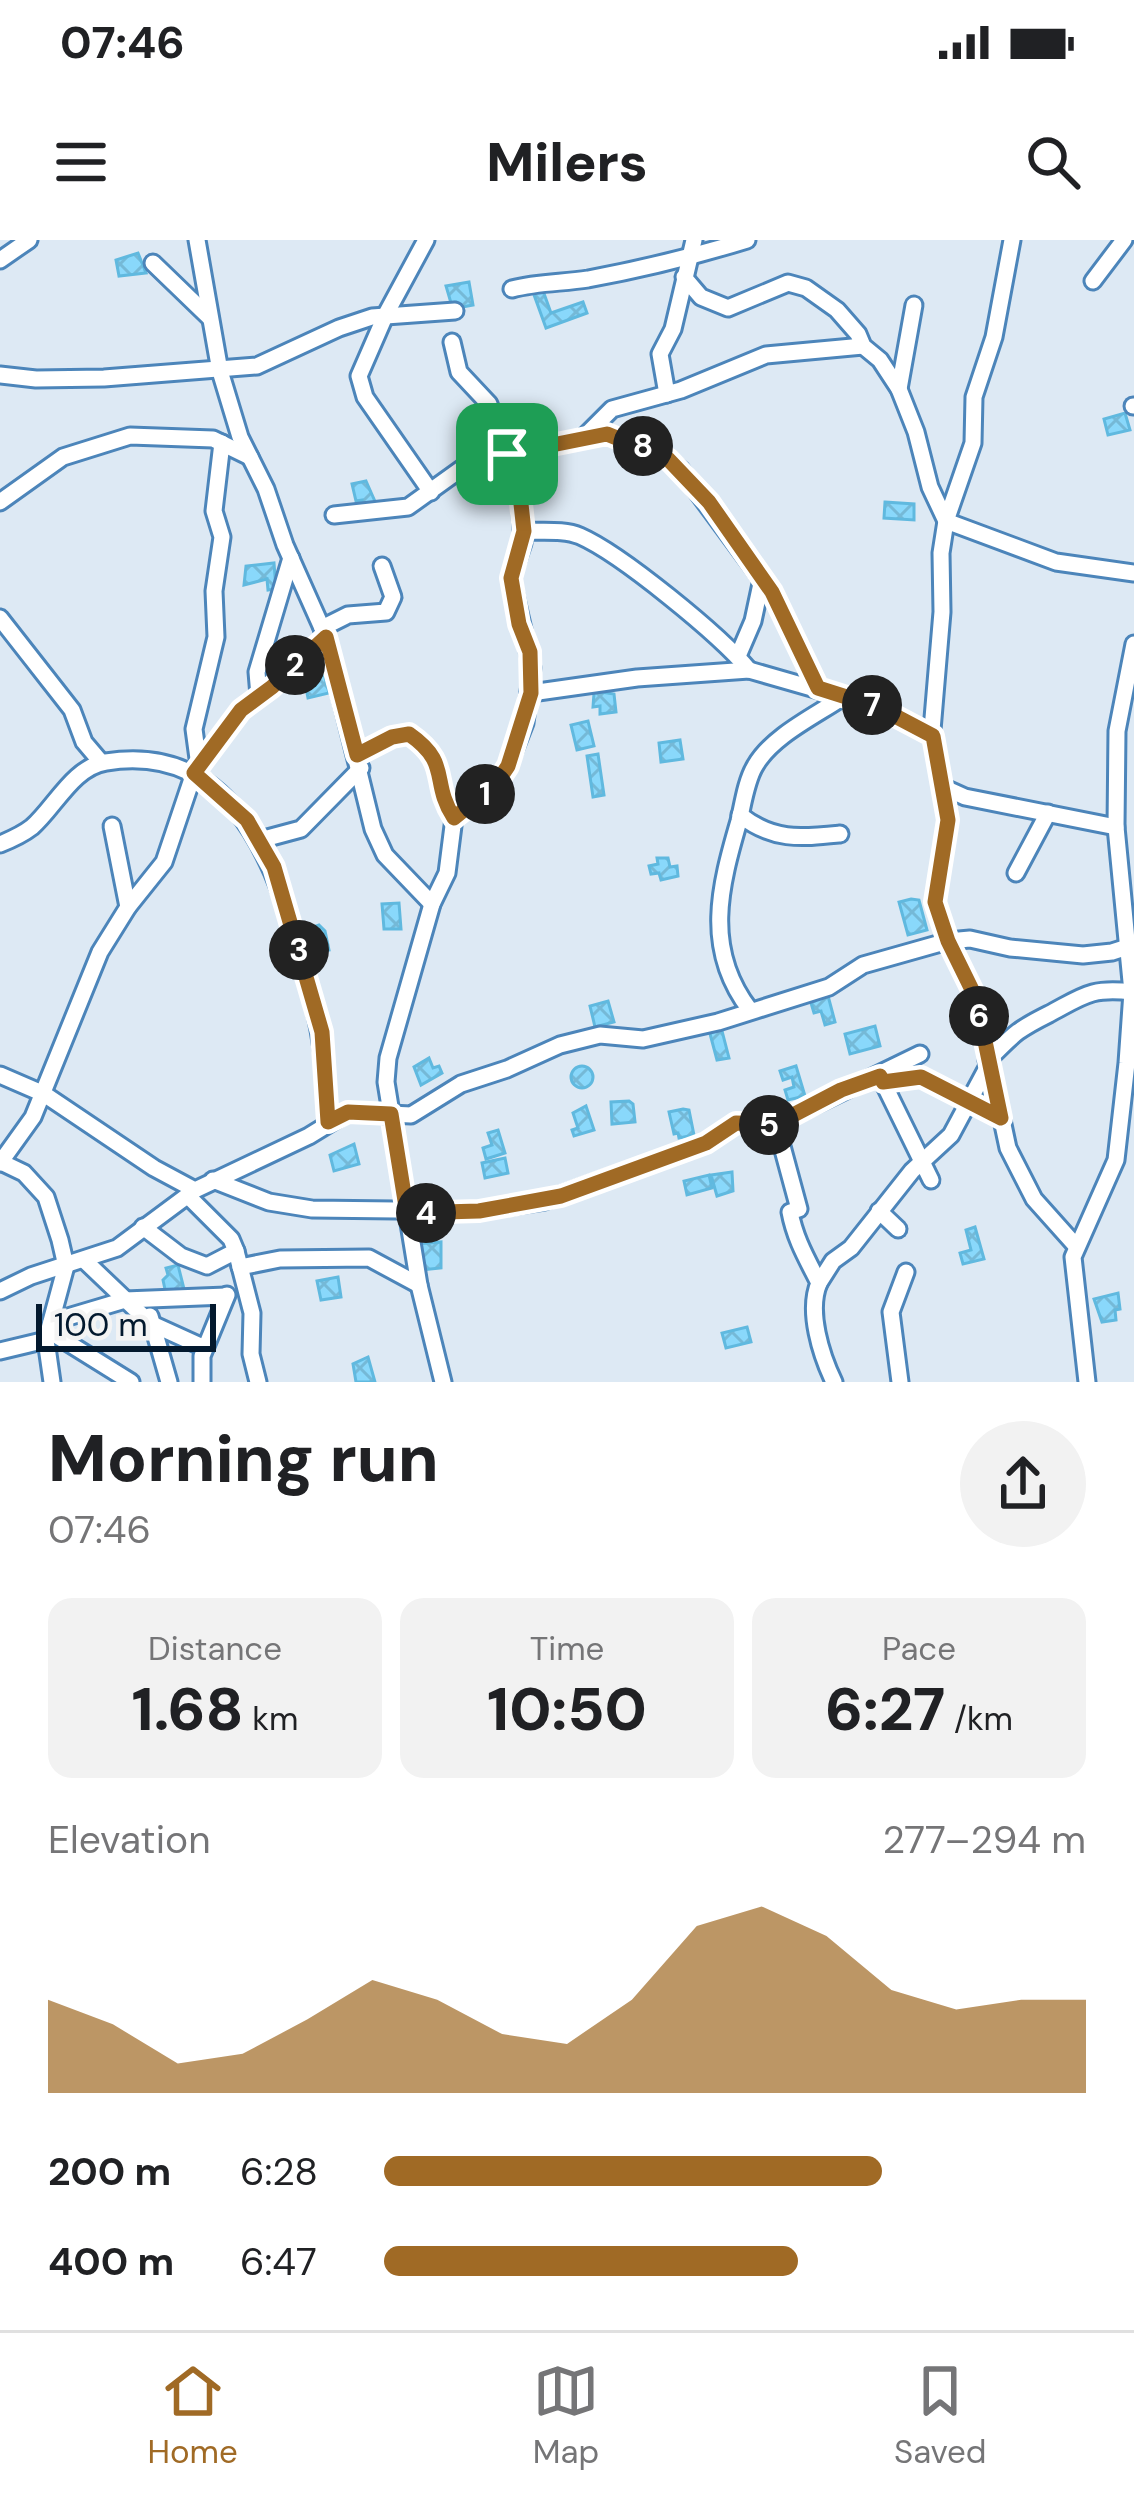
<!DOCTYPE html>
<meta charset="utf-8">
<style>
body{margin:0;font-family:"DM Sans",sans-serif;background:#f2f2f2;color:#202124;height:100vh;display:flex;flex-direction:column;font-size:45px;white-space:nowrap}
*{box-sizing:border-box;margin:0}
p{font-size:39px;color:#757577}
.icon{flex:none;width:66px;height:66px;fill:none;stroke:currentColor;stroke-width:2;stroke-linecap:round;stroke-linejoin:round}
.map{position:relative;height:1142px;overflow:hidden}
.side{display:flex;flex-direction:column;background:#fff;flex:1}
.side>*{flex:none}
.scale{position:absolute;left:36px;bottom:30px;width:180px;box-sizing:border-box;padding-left:12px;border:6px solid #03192e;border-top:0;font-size:33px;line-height:42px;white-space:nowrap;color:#03192e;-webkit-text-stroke:9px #f4f4f4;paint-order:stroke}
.pin{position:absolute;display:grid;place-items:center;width:102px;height:102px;color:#fff;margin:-51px;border-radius:24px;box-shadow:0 6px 18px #0006}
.km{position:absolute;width:60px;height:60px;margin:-30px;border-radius:50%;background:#222;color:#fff;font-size:33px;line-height:60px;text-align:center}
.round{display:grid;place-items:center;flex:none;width:126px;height:126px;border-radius:63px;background:#f2f2f2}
.summary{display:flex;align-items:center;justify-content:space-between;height:204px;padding:0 48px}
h1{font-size:66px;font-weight:800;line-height:90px}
.stats{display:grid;grid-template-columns:repeat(3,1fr);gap:18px;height:204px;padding:12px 48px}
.stats div{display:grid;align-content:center;border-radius:24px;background:#f2f2f2;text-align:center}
.stats b{font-size:60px;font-weight:800}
.stats small{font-size:33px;font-weight:400}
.stats p{font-size:33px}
.chart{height:336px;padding:24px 48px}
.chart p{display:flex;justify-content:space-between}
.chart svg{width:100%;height:216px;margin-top:12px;fill:#a06a25;opacity:.7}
ul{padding:0 48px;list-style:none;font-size:39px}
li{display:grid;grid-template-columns:192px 144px 1fr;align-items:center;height:90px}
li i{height:30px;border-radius:15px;background:#a06a25}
.status{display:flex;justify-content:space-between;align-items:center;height:84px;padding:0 60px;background:#fff;direction:ltr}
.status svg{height:33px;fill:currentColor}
header{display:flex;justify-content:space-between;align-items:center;height:156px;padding:0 48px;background:#fff;font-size:54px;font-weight:800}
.dock{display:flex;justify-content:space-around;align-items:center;height:168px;border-top:3px solid #e0e0e0;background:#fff;font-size:33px;color:#757577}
.dock a{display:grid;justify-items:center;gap:6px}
.dock .current{color:#a06a25}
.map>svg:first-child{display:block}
.building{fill:url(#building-cross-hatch);stroke:#60b9df;stroke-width:3}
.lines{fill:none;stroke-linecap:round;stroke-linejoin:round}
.minor-casing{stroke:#4c85ba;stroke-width:21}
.minor{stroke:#fff;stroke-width:15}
.route-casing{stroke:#fff;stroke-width:24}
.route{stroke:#a06a25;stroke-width:15}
</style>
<div class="status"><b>07:46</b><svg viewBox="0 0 49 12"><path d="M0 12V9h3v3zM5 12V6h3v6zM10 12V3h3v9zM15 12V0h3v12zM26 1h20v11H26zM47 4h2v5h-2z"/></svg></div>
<header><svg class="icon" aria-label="menu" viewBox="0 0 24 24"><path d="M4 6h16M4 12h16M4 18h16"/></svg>Milers<svg class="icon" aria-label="search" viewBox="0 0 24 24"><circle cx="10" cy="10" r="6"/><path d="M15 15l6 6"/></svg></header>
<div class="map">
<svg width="1134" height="1142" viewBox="0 0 1134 1142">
<defs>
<pattern id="building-cross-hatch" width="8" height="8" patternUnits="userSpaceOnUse" patternTransform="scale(3)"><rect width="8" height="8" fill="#89d8fb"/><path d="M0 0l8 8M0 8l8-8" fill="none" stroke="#75b9d7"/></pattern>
</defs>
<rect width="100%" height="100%" fill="#dde9f4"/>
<g class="building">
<path d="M138 13 146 33 119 36 116 20Z"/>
<path d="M469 42 473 65 457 68 456 62 451 63 446 46Z"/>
<path d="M542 48 551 73 583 62 587 73 546 88 533 52Z"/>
<path d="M1125 173 1130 190 1108 195 1104 179Z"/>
<path d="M366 241 377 266 361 270 362 260 356 261 352 244Z"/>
<path d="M885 262 914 264V280L884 278Z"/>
<path d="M274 323 276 349 268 350 267 339 244 345 246 326Z"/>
<path d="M320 418 329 453 308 458 305 443 313 440 308 421Z"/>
<path d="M601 452 614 454 616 472 600 474V466L593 467 594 453Z"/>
<path d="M588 481 594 506 577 510 571 485Z"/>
<path d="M680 500 683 519 661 522 659 503Z"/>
<path d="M598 514 604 555 593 557 587 516Z"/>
<path d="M657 618H668L670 627 677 626 678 636 661 640 659 633 651 634 649 626 658 624Z"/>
<path d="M911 659 919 660 927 690 908 695 899 662Z"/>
<path d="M399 663 401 689H384L382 664Z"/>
<path d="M319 685 325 691 329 710 309 713 308 689Z"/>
<path d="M827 752 835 782 825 785 821 771 814 773 811 763 815 761 814 756Z"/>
<path d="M608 761 614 782 595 787 590 766Z"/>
<path d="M875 786 880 806 850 814 845 794Z"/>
<path d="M721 787 729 818 717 820 709 790Z"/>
<path d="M429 818 433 828 439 826 442 833 421 845 414 827Z"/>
<circle cx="582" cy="837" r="11"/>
<path d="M796 826 805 856 788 860 785 850 794 847 792 837 783 840 780 831Z"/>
<path d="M629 861 633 864 635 882 612 884 611 862Z"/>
<path d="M586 866 594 890 574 896 572 890 578 888 573 873Z"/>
<path d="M683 869 689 870 694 895 679 898 678 893 674 894 669 872Z"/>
<path d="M498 890 505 913 486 919 483 908 492 905 488 893Z"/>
<path d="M354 904 359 924 334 931 330 915Z"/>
<path d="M505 918 508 933 485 938 482 923Z"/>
<path d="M732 932 733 951 717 956 711 935Z"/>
<path d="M709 935 712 948 687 955 684 941Z"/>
<path d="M975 987 984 1019 963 1024 960 1013 971 1010 966 990Z"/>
<path d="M441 1002V1028L420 1030 417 1004Z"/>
<path d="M178 1025 184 1049 166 1054 163 1040 168 1035 166 1028Z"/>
<path d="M338 1037 341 1057 321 1060 317 1041Z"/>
<path d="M1118 1053 1120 1069 1115 1070 1116 1080 1102 1082 1094 1059Z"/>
<path d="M747 1087 751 1102 726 1108 722 1093Z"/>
<path d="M368 1117 375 1142H356L353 1124Z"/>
</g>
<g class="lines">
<defs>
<g id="minor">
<path d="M197 0 220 131 240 197 266 249 285 305 326 397 373 589 385 615 432 664"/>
<path d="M426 0 386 74 359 136 365 157 431 252"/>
<path d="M1012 0 994 97 974 157 973 203 946 281 941 313 942 372 932 490 948 580 935 662 948 701 976 758 1008 908 1034 959 1076 1006"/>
<path d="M0 20 29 0"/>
<path d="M153 23 210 78"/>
<path d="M684 37 701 57 728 68 788 43 806 48 837 70 858 94 863 106 880 120 899 149 916 192 930 247 946 281 1056 322 1134 333"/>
<path d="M1093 41 1124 0"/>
<path d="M512 49C538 42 563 43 588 39 642 29 695 16 747 0"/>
<path d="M0 135 36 139 104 138 257 126 339 88 372 77 455 71"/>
<path d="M899 149 914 65"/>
<path d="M667 154 660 114 673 89 694 0"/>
<path d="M1133 166H1134"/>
<path d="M589 195C623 192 656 208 681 230L772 353 818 449"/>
<path d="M0 262 63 217 130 196 213 199 250 217"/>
<path d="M334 275 408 267 461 229 507 214 581 200 612 169 681 150 766 115 863 106"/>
<path d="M524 291C542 292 564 289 580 296 621 314 720 395 749 430"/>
<path d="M0 378 72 470 84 502 101 522"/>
<path d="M322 388 348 375 386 372 393 357 382 326"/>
<path d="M738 416 753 381 762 339"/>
<path d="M531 453 637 438 749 430 878 467 933 496"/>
<path d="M259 456 257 432 291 318"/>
<path d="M357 515 392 497 409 494C452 523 431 542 454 578"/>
<path d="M199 526 194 489 216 397 214 351 222 297 214 271 222 203"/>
<path d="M945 548 965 557 1116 587"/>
<path d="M740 575C773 601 800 598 840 594"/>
<path d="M112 586 128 667"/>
<path d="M260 600 301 589 361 528"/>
<path d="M0 604C10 600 23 594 32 587 55 567 73 527 106 522 225 503 270 609 297 703 317 770 326 812 328 882"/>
<path d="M1016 633 1048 573"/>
<path d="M750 770C703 709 720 646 739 581 743 564 746 541 755 526 772 496 815 476 843 457"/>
<path d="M987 821C1014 794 1015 791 1049 774 1083 756 1091 747 1132 752L1134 757"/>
<path d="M0 835 44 854 154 928 195 950 309 896 348 872 411 875 461 844 507 829 560 805 600 795 643 799 718 782 829 747 863 725 948 701 970 699 1010 708 1083 715 1112 712 1134 705"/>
<path d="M880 836 931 940"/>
<path d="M883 842 921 837 1001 877"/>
<path d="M776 884 799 969 790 972C795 999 807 1019 819 1043 807 1071 821 1115 834 1142"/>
<path d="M1 922 24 933 46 957 60 1000 66 1026 46 1100 52 1142"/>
<path d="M0 923 33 877 100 712 128 667 164 622 194 533 241 469 272 447 326 397"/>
<path d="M213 940 269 962 312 969 479 971 544 961 706 903 737 883 776 884 920 814"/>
<path d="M188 956 231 999 236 1011 252 1073 251 1114 258 1142"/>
<path d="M879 971 898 989"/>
<path d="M143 987 181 1016 207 1026 236 1011"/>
<path d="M85 1021 150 1083 205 1108"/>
<path d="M240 1027 280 1019 369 1018 419 1045"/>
<path d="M819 1043 833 1021 851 1008 912 931 951 895 988 826"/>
<path d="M0 1051 31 1036 117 1008 195 950"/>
<path d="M150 1076 169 1142"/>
<path d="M51 1082 125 1060 226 1056"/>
<path d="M49 1091 131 1142"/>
<path d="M0 1111 46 1100"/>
<path d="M202 1142V1116L227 1055"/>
<path d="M443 1142 419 1045 386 842 388 818 432 664 447 633 454 578 496 544 508 526 525 483 532 428 511 338 523 303 519 246 489 164 459 132 452 102"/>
<path d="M900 1142 891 1072 906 1032"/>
<path d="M1087 1142 1073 1017 1116 920 1127 823 1132 752 1116 587 1117 491 1134 404"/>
</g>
</defs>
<use href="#minor" class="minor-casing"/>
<use href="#minor" class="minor"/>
</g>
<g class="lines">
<defs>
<path id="route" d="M607 194 668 219 709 262 772 352 818 448 878 467 933 496 948 580 935 662 948 701 976 758 1001 878 921 837 883 842 880 836 841 850 776 884 736 883 706 903 561 956 479 971 407 973 391 874 348 872 328 882 322 792 274 627 247 580 194 533 241 470 272 447 326 397 357 515 392 497 409 494C452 524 430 541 454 578L496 544 508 526 531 453 530 412 519 384 511 338 524 291 519 246 507 214Z"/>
</defs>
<use href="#route" class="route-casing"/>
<use href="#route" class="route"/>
</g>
</svg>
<div class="scale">100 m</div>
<div class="pin" style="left:507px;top:214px;background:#1e9e55"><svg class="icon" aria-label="arrive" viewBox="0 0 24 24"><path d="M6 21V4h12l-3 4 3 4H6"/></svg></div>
<b class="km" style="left:485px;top:554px">1</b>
<b class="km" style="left:295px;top:425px">2</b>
<b class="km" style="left:299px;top:710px">3</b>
<b class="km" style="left:426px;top:973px">4</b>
<b class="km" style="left:769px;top:885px">5</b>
<b class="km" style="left:979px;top:776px">6</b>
<b class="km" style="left:872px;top:465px">7</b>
<b class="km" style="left:643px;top:206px">8</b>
</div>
<section class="side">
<div class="summary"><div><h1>Morning run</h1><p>07:46</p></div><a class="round"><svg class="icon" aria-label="share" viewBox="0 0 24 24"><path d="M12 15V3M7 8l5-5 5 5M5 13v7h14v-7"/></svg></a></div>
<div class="stats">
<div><p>Distance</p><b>1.68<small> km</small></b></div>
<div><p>Time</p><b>10:50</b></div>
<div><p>Pace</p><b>6:27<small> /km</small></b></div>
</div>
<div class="chart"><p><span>Elevation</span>277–294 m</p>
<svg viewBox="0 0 160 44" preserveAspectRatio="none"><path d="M0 44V25L10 30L20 38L30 36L40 29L50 21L60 25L70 32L80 34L90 25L100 10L110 6L120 12L130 23L140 27L150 25L160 25V44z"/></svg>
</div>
<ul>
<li><b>200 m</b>6:28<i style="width:71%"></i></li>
<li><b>400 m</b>6:47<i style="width:59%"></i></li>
</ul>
</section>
<nav class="dock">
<a class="current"><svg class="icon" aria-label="home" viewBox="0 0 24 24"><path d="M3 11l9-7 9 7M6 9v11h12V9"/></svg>Home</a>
<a><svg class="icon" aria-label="map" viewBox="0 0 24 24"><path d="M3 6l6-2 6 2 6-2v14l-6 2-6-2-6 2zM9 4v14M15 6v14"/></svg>Map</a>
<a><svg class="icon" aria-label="saved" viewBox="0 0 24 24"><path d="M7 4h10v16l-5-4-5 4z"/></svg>Saved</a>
</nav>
